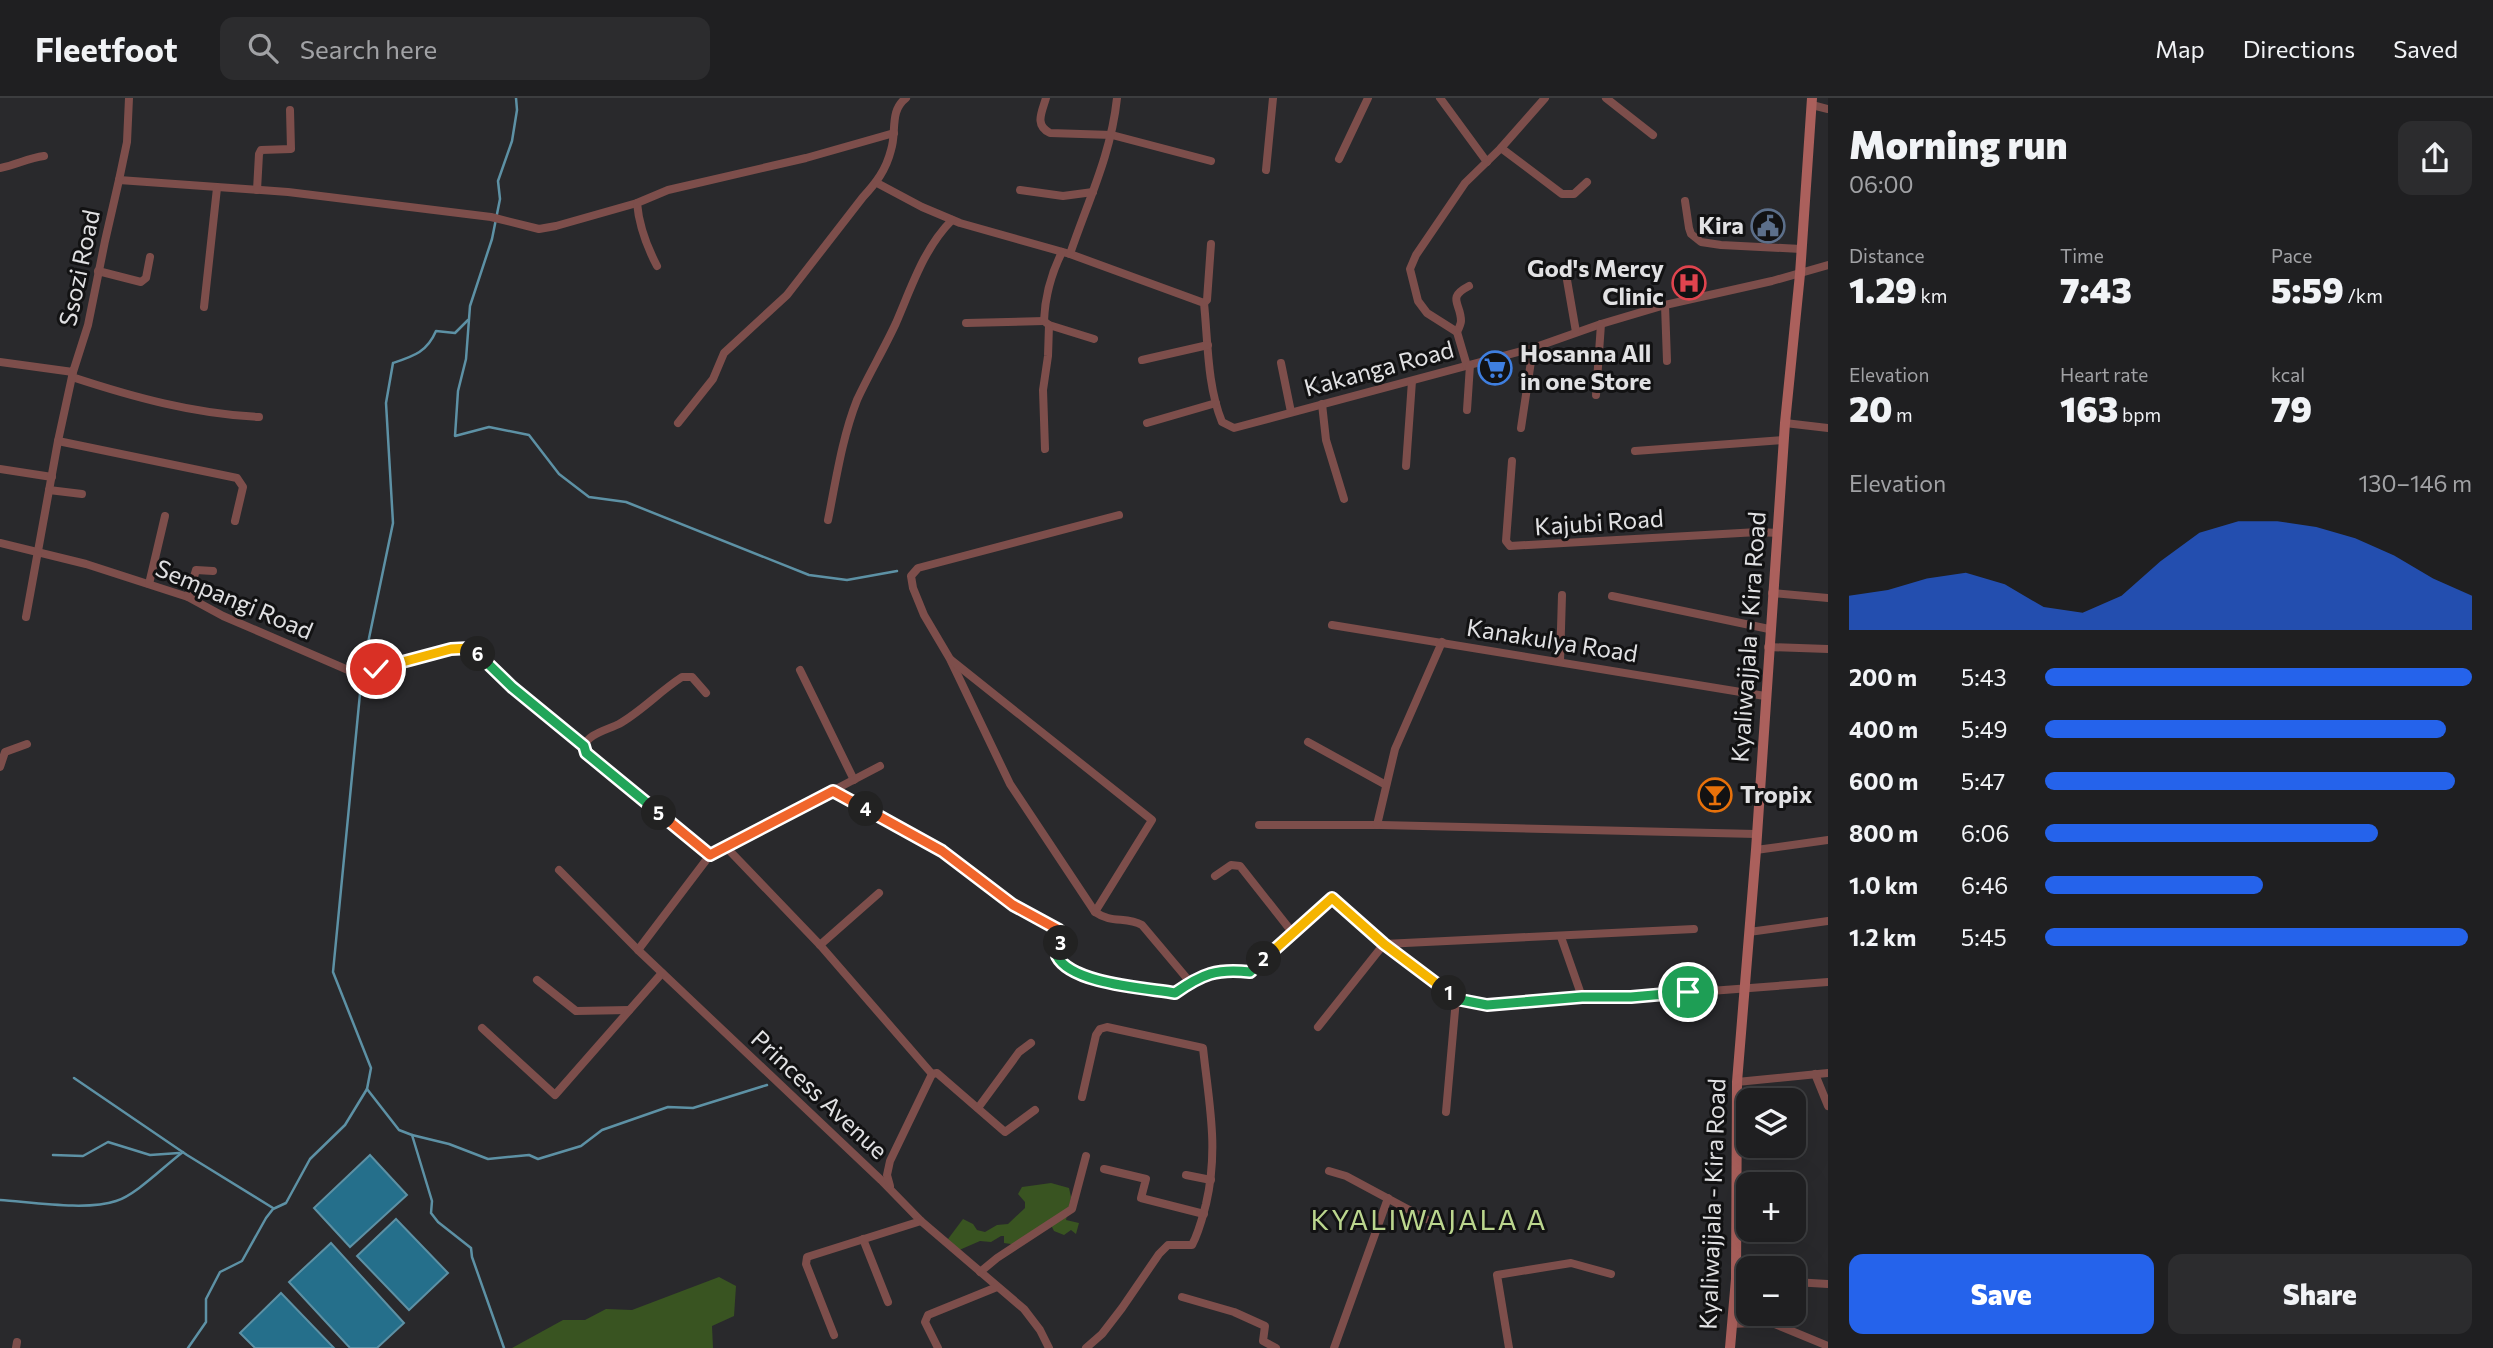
<!DOCTYPE html>
<meta charset="utf-8">
<style>
body{margin:0;font-family:Commissioner,sans-serif;background:#2c2c2e;color:#f1f3f6;height:100vh;display:flex;flex-direction:column;font-size:26px;white-space:nowrap}
*{box-sizing:border-box;margin:0}
p{font-size:23px;color:#a1a2a5}
.icon{flex:none;width:38px;height:38px;fill:none;stroke:currentColor;stroke-width:2;stroke-linecap:round;stroke-linejoin:round}
.map{position:relative;flex:1;overflow:hidden}
.drawer{display:flex;flex-direction:column;background:#1f1f21;width:665px}
.drawer>*{flex:none}
.buttons{position:absolute;left:1736px;top:990px;display:grid;gap:14px}
.buttons a{display:grid;place-items:center;width:70px;height:70px;border-radius:14px;background:#1f1f21;box-shadow:0 7px 28px #0002,0 0 0 2px #3c3d3f;font-size:35px}
.pin{position:absolute;display:grid;place-items:center;width:60px;height:60px;color:#fff;margin:-30px;border:4px solid #fff;border-radius:50%;box-shadow:0 2px 7px #0007}
.km{position:absolute;width:35px;height:35px;margin:-18px;border-radius:50%;background:#222;color:#fff;font-size:19px;line-height:35px;text-align:center}
.round{display:grid;place-items:center;flex:none;width:74px;height:74px;border-radius:14px;background:#2c2c2e}
.headline{display:flex;align-items:center;justify-content:space-between;height:119px;padding:0 21px}
h1{font-size:38px;font-weight:800;line-height:52px}
.metrics{display:grid;grid-template-columns:repeat(3,1fr);gap:10px;height:119px;padding:7px 21px}
.metrics div{display:grid;align-content:center}
.metrics b{font-size:35px;font-weight:800}
.metrics small{font-size:19px;font-weight:400}
.metrics p{font-size:19px}
.chart{height:196px;padding:14px 21px}
.chart p{display:flex;justify-content:space-between}
.chart svg{width:100%;height:126px;margin-top:7px;fill:#2563eb;opacity:.7}
.button{display:flex;gap:14px;margin-top:auto;padding:14px 21px}
.button a{flex:1;height:80px;border-radius:14px;background:#2563eb;color:#fff;font-size:28px;font-weight:800;line-height:80px;text-align:center}
.button a+a{background:#2c2c2e;color:#f1f3f6}
ul{padding:0 21px;list-style:none;font-size:23px}
li{display:grid;grid-template-columns:112px 84px 1fr;align-items:center;height:52px}
li i{height:18px;border-radius:9px;background:#2563eb}
header{display:flex;align-items:center;gap:42px;box-sizing:border-box;height:98px;padding:0 35px;background:#1f1f21;border-bottom:2px solid #3c3d3f}
header strong{font-size:33px}
nav{display:flex;gap:38px;margin-inline-start:auto;font-size:24px}
.search{width:490px;height:63px;background:#2c2c2e;display:flex;align-items:center;gap:18px;box-sizing:border-box;padding:0 24px;border-radius:14px;color:#a1a2a5;font-size:26px}
main{display:flex;flex:1;min-height:0}
.map>svg:first-child{display:block}
.green{fill:#395421}
.water{fill:#256f8b;stroke:#5d91a5;stroke-width:2}
.lines{fill:none;stroke-linecap:round;stroke-linejoin:round}
.stream{stroke:#5d91a5;stroke-width:2.5}
.street{stroke:#7d4e4b;stroke-width:8}
.secondary{stroke:#ab605c;stroke-width:10}
.split-1-casing{stroke:#fff;stroke-width:14}
.split-2-casing{stroke:#fff;stroke-width:14}
.split-3-casing{stroke:#fff;stroke-width:14}
.split-4-casing{stroke:#fff;stroke-width:14}
.split-5-casing{stroke:#fff;stroke-width:14}
.split-6-casing{stroke:#fff;stroke-width:14}
.split-7-casing{stroke:#fff;stroke-width:14}
.split-1{stroke:#22a559;stroke-width:9}
.split-2{stroke:#f5b400;stroke-width:9}
.split-3{stroke:#22a559;stroke-width:9}
.split-4{stroke:#f0652b;stroke-width:9}
.split-5{stroke:#f0652b;stroke-width:9}
.split-6{stroke:#22a559;stroke-width:9}
.split-7{stroke:#f5b400;stroke-width:9}
.labels{text-anchor:middle;stroke-width:6;stroke-linejoin:round;paint-order:stroke}
.poi-label{font-size:24px;font-weight:bold;fill:#e1e1e3;stroke:#121213;text-anchor:end}
.street-label{font-size:24px;fill:#e1e1e3;stroke:#121213}
.quarter-label{font-size:28px;letter-spacing:2px;fill:#bbd68e;stroke:#121213}
</style>
<header>
<strong>Fleetfoot</strong>
<div class="search"><svg class="icon" aria-label="search" viewBox="0 0 24 24"><circle cx="10" cy="10" r="6"/><path d="M15 15l6 6"/></svg>Search here</div>
<nav><a>Map</a><a>Directions</a><a>Saved</a></nav>
</header>
<main>
<div class="map">
<svg width="1828" height="1250" viewBox="0 0 1828 1250">
<rect width="100%" height="100%" fill="#29292c"/>
<g class="green">
<path d="M1051 1085 1069 1090 1071 1099 1066 1122 1079 1125 1076 1136 1071 1132 1064 1137 1054 1133 1051 1127 1018 1147 1004 1145V1138H1001L991 1144 980 1143 957 1153 948 1141 963 1121 973 1126 977 1132 985 1134 997 1127 1008 1126 1025 1110V1104L1018 1096 1022 1089Z"/>
<path d="M719 1179 736 1188 734 1218 712 1228 713 1250H512L563 1222H585L606 1211 632 1212Z"/>
</g>
<g class="water">
<path d="M370 1057 407 1097 350 1149 314 1110Z"/>
<path d="M396 1121 448 1175 409 1212 357 1158Z"/>
<path d="M331 1145 404 1225 377 1250H350L289 1184Z"/>
<path d="M281 1195 334 1250H255L240 1235Z"/>
</g>
<g class="lines">
<g class="stream">
<path d="M516 0 517 12 512 43 498 83 500 101 492 141 470 208 466 261 458 293 455 338 489 329 529 337 559 376 589 399 626 404 809 477 847 482 897 473"/>
<path d="M363 569 393 425 386 305 393 265C414 258 427 254 436 233L455 235 468 222"/>
<path d="M74 980 187 1057 273 1110"/>
<path d="M367 991 399 1032 412 1037 432 1103 431 1115 438 1124 471 1150 472 1159 504 1250"/>
<path d="M412 1037 449 1046 488 1061 529 1057 538 1061 581 1048 602 1032 668 1009 693 1010 767 987"/>
<path d="M53 1057 83 1058 108 1044 150 1057 179 1055"/>
<path d="M0 1102C31 1104 87 1113 116 1103 136 1097 164 1068 183 1054"/>
<path d="M188 1250 206 1224V1201L220 1174 242 1163 266 1120 273 1111 286 1105 310 1061 345 1027 367 991 371 970 333 874 362 575"/>
</g>
<g class="street">
<path d="M1046 0C1042 14 1034 27 1050 35L1112 37 1211 63"/>
<path d="M1440 0 1487 64"/>
<path d="M1606 0 1653 37"/>
<path d="M1812 7 1828 11"/>
<path d="M1501 50 1562 96H1574L1587 84"/>
<path d="M1339 61 1368 0"/>
<path d="M0 70C16 67 28 60 44 58"/>
<path d="M1266 72 1273 0"/>
<path d="M119 82 288 94 491 119 539 131 556 128 637 105"/>
<path d="M877 85 922 109 960 125 1070 156 1204 205C1208 244 1207 287 1222 324L1234 330 1533 250 1601 226 1665 207 1772 183 1828 167"/>
<path d="M257 92 259 56 261 52 291 51 290 12"/>
<path d="M1020 92 1063 98 1093 94"/>
<path d="M1685 103 1689 130 1691 136 1701 144 1721 147 1801 151"/>
<path d="M1070 156C1088 103 1111 57 1117 0"/>
<path d="M657 168C646 147 639 128 637 105L668 92 806 60 894 35"/>
<path d="M98 173 141 184 146 180 150 159"/>
<path d="M1567 182 1576 234"/>
<path d="M1204 205 1207 202 1211 146"/>
<path d="M1665 207 1667 263"/>
<path d="M204 209 217 90"/>
<path d="M966 225 1044 223"/>
<path d="M1049 227 1094 241"/>
<path d="M1457 234C1458 232 1461 225 1461 223 1461 205 1446 200 1469 188"/>
<path d="M1142 262 1208 247"/>
<path d="M0 264 73 274 88 227 105 143 119 82 127 44 129 0"/>
<path d="M1281 265 1291 314"/>
<path d="M1467 268 1457 234 1427 215 1418 203 1410 171 1416 157 1465 85 1501 50 1545 0"/>
<path d="M72 279C133 299 194 316 259 319"/>
<path d="M1596 297 1601 226"/>
<path d="M1322 306 1326 342 1344 401"/>
<path d="M1467 312 1470 267"/>
<path d="M678 325 713 281 724 255 787 197 863 99C876 85 886 72 891 52 897 34 889 13 906 0"/>
<path d="M1147 325 1216 305"/>
<path d="M1785 325 1828 330"/>
<path d="M1521 330 1533 250"/>
<path d="M58 343 237 380 243 389 235 423"/>
<path d="M1045 351 1043 292 1048 258 1049 227 1044 223C1045 198 1051 176 1062 154"/>
<path d="M1635 353 1784 342"/>
<path d="M1512 363 1506 443 1510 448 1758 434 1778 435"/>
<path d="M1406 368 1412 283"/>
<path d="M0 371 52 379"/>
<path d="M49 392 82 396"/>
<path d="M1119 417 918 470 911 478 913 490 924 517 950 561 1010 686 1095 814C1112 826 1126 818 1142 827L1190 884"/>
<path d="M828 422C836 382 842 340 857 302 869 276 884 251 896 225 912 188 924 150 952 122"/>
<path d="M0 445 86 466 188 499 223 518 348 572 376 571 451 551 470 550 493 569 512 589 584 648"/>
<path d="M149 486 165 418"/>
<path d="M1772 495 1828 500"/>
<path d="M1612 498 1769 531"/>
<path d="M188 499 196 472 213 473"/>
<path d="M26 519 58 343 73 274"/>
<path d="M1332 527 1765 598"/>
<path d="M1768 549 1828 551"/>
<path d="M951 562 1152 722 1095 814"/>
<path d="M1560 564 1562 497"/>
<path d="M800 572 854 682"/>
<path d="M706 595 692 579H682C660 593 642 613 619 626 607 632 587 636 583 650L586 655 710 757"/>
<path d="M1308 644 1386 687"/>
<path d="M0 669 5 654 27 646"/>
<path d="M833 693 942 753 1013 807 1059 832 1061 844 1057 858C1070 886 1146 890 1175 895 1202 875 1217 870 1250 874L1332 800 1384 846 1456 901 1487 907 1582 899H1631L1828 884"/>
<path d="M1259 727H1381L1756 736"/>
<path d="M1377 727 1395 651 1442 544"/>
<path d="M725 748 820 847 932 976 937 975 1005 1034 1035 1012"/>
<path d="M1756 752 1828 742"/>
<path d="M559 772 638 852 881 1082 921 1123 1024 1211 1040 1232 1049 1250"/>
<path d="M1215 778 1231 767 1240 768 1292 834"/>
<path d="M1749 834 1828 823"/>
<path d="M1561 839 1582 899"/>
<path d="M820 847 879 795"/>
<path d="M638 852 710 757 880 668"/>
<path d="M537 882 576 913 629 912"/>
<path d="M1318 929 1384 846 1694 831"/>
<path d="M482 930 555 997 662 875"/>
<path d="M1815 976 1828 1008"/>
<path d="M1737 984 1828 975"/>
<path d="M1082 999 1096 937 1100 931 1107 929 1203 950C1209 1006 1219 1050 1206 1106 1202 1121 1199 1134 1192 1147H1168L1159 1156 1122 1210 1102 1236 1086 1250"/>
<path d="M978 1010 1019 954 1031 945"/>
<path d="M1446 1014 1456 901"/>
<path d="M1104 1071 1146 1081 1141 1100 1204 1116"/>
<path d="M1329 1073 1346 1078 1426 1121"/>
<path d="M1186 1077 1211 1082"/>
<path d="M890 1088 887 1077 890 1063 932 976"/>
<path d="M863 1141 888 1204"/>
<path d="M980 1174 997 1160 1072 1111 1086 1058"/>
<path d="M1736 1181 1748 1182"/>
<path d="M1794 1184 1828 1186"/>
<path d="M1182 1199 1234 1214 1265 1228 1263 1243 1276 1250"/>
<path d="M1732 1226 1770 1224 1828 1248"/>
<path d="M834 1237 806 1166 807 1159 921 1123"/>
<path d="M16 1250 17 1244"/>
<path d="M938 1250 925 1224 928 1217 997 1189"/>
<path d="M1334 1250 1388 1100"/>
<path d="M1509 1250 1497 1177 1571 1165 1611 1176"/>
</g>
<path class="secondary" d="M1730 1250 1736 1181 1737 984 1756 752 1785 325 1800 176 1812 0"/>
</g>
<g class="lines">
<defs>
<path id="split-1" d="M1449 895 1456 901 1487 907 1582 899H1631L1688 894"/>
<path id="split-2" d="M1264 861 1332 800 1384 846 1449 895"/>
<path id="split-3" d="M1061 845 1057 858C1071 886 1146 890 1175 895 1202 876 1217 870 1250 874L1264 861"/>
<path id="split-4" d="M866 711 942 753 1013 807 1059 832 1061 845"/>
<path id="split-5" d="M659 715 710 757 833 693 866 711"/>
<path id="split-6" d="M478 556 512 589 584 648 586 655 659 715"/>
<path id="split-7" d="M376 571 451 551 470 550 478 556"/>
</defs>
<use href="#split-1" class="split-1-casing"/>
<use href="#split-2" class="split-2-casing"/>
<use href="#split-3" class="split-3-casing"/>
<use href="#split-4" class="split-4-casing"/>
<use href="#split-5" class="split-5-casing"/>
<use href="#split-6" class="split-6-casing"/>
<use href="#split-7" class="split-7-casing"/>
<use href="#split-1" class="split-1"/>
<use href="#split-2" class="split-2"/>
<use href="#split-3" class="split-3"/>
<use href="#split-4" class="split-4"/>
<use href="#split-5" class="split-5"/>
<use href="#split-6" class="split-6"/>
<use href="#split-7" class="split-7"/>
</g>
<defs>
<symbol id="civic-ring" viewBox="-11 -11 22 22"><circle r="9.5" fill="#121213" stroke="#5c6f8a" stroke-width="1.5"/><path d="M-.6-6.5H3V-4.5H.6V-3L4-1V1h2V6H-6V1h2V-1L-.6-3ZM-1.2 2.5V6h2.4V2.5Z" fill="#5c6f8a"/></symbol>
<symbol id="hospital-ring" viewBox="-11 -11 22 22"><circle r="9.5" fill="#121213" stroke="#e0444e" stroke-width="1.5"/><path d="M-5-5h3v3.5h4V-5h3V5h-3V1.5h-4V5h-3Z" fill="#e0444e"/></symbol>
<symbol id="supermarket-ring" viewBox="-11 -11 22 22"><circle r="9.5" fill="#121213" stroke="#3f7fe0" stroke-width="1.5"/><path d="M-6-5.5h2.5l.6 2H6L4.5 2H-2.5L-4.4-4H-6ZM-1.5 3.2a1.3 1.3 0 1 0 .1 0ZM3 3.2a1.3 1.3 0 1 0 .1 0Z" fill="#3f7fe0"/></symbol>
<symbol id="bar-ring" viewBox="-11 -11 22 22"><circle r="9.5" fill="#121213" stroke="#e8710a" stroke-width="1.5"/><path d="M-6-5H6L.8 .8V4.5H3.5V6h-7V4.5H-.8V.8Z" fill="#e8710a"/></symbol>
</defs>
<g fill-rule="evenodd">
<use href="#civic-ring" x="1749" y="109" width="38" height="38"/>
<use href="#hospital-ring" x="1670" y="166" width="38" height="38"/>
<use href="#supermarket-ring" x="1476" y="251" width="38" height="38"/>
<use href="#bar-ring" x="1696" y="678" width="38" height="38"/>
</g>
<g class="labels">
<g class="poi-label">
<text x="1744" y="136">Kira</text>
<text x="1664" y="179">God's Mercy<tspan x="1664" dy="28">Clinic</tspan></text>
<text x="1520" y="264" text-anchor="start">Hosanna All<tspan x="1520" dy="28">in one Store</tspan></text>
<text x="1740" y="705" text-anchor="start">Tropix</text>
</g>
<g class="street-label">
<text transform="translate(80 170) rotate(-78)" y="8">Ssozi Road</text>
<text transform="translate(1379 271) rotate(-15)" y="8">Kakanga Road</text>
<text transform="translate(1599 425) rotate(-4)" y="8">Kajubi Road</text>
<text transform="translate(234 502) rotate(23)" y="8">Sempangi Road</text>
<text transform="translate(1749 539) rotate(-86)" y="8">Kyaliwajjala - Kira Road</text>
<text transform="translate(1552 543) rotate(9)" y="8">Kanakulya Road</text>
<text transform="translate(819 997) rotate(43)" y="8">Princess Avenue</text>
<text transform="translate(1713 1106) rotate(-88)" y="8">Kyaliwajjala - Kira Road</text>
</g>
<g class="quarter-label">
<text x="1429" y="1132">KYALIWAJALA A</text>
</g>
</g>
</svg>
<div class="buttons">
<a><svg class="icon" aria-label="layers" viewBox="0 0 24 24"><path d="M12 4l9 5-9 5-9-5zM3 14l9 5 9-5"/></svg></a>
<a>+</a>
<a>−</a>
</div>
<div class="pin" style="left:1688px;top:894px;background:#1e9e55"><svg class="icon" aria-label="arrive" viewBox="0 0 24 24"><path d="M6 21V4h12l-3 4 3 4H6"/></svg></div>
<div class="pin" style="left:376px;top:571px;background:#d93025"><svg class="icon" aria-label="check" viewBox="0 0 24 24"><path d="M5 12l5 5 9-10"/></svg></div>
<b class="km" style="left:1449px;top:895px">1</b>
<b class="km" style="left:1264px;top:861px">2</b>
<b class="km" style="left:1061px;top:845px">3</b>
<b class="km" style="left:866px;top:711px">4</b>
<b class="km" style="left:659px;top:715px">5</b>
<b class="km" style="left:478px;top:556px">6</b>
</div>
<section class="drawer">
<div class="headline"><div><h1>Morning run</h1><p>06:00</p></div><a class="round"><svg class="icon" aria-label="share" viewBox="0 0 24 24"><path d="M12 15V3M7 8l5-5 5 5M5 13v7h14v-7"/></svg></a></div>
<div class="metrics">
<div><p>Distance</p><b>1.29<small> km</small></b></div>
<div><p>Time</p><b>7:43</b></div>
<div><p>Pace</p><b>5:59<small> /km</small></b></div>
</div>
<div class="metrics">
<div><p>Elevation</p><b>20<small> m</small></b></div>
<div><p>Heart rate</p><b>163<small> bpm</small></b></div>
<div><p>kcal</p><b>79</b></div>
</div>
<div class="chart"><p><span>Elevation</span>130–146 m</p>
<svg viewBox="0 0 160 44" preserveAspectRatio="none"><path d="M0 44V32L10 30L20 26L30 24L40 28L50 36L60 38L70 32L80 20L90 10L100 6L110 6L120 8L130 12L140 18L150 26L160 32V44z"/></svg>
</div>
<ul>
<li><b>200 m</b>5:43<i style="width:100%"></i></li>
<li><b>400 m</b>5:49<i style="width:94%"></i></li>
<li><b>600 m</b>5:47<i style="width:96%"></i></li>
<li><b>800 m</b>6:06<i style="width:78%"></i></li>
<li><b>1.0 km</b>6:46<i style="width:51%"></i></li>
<li><b>1.2 km</b>5:45<i style="width:99%"></i></li>
</ul>
<div class="button"><a>Save</a><a>Share</a></div>
</section>
</main>
